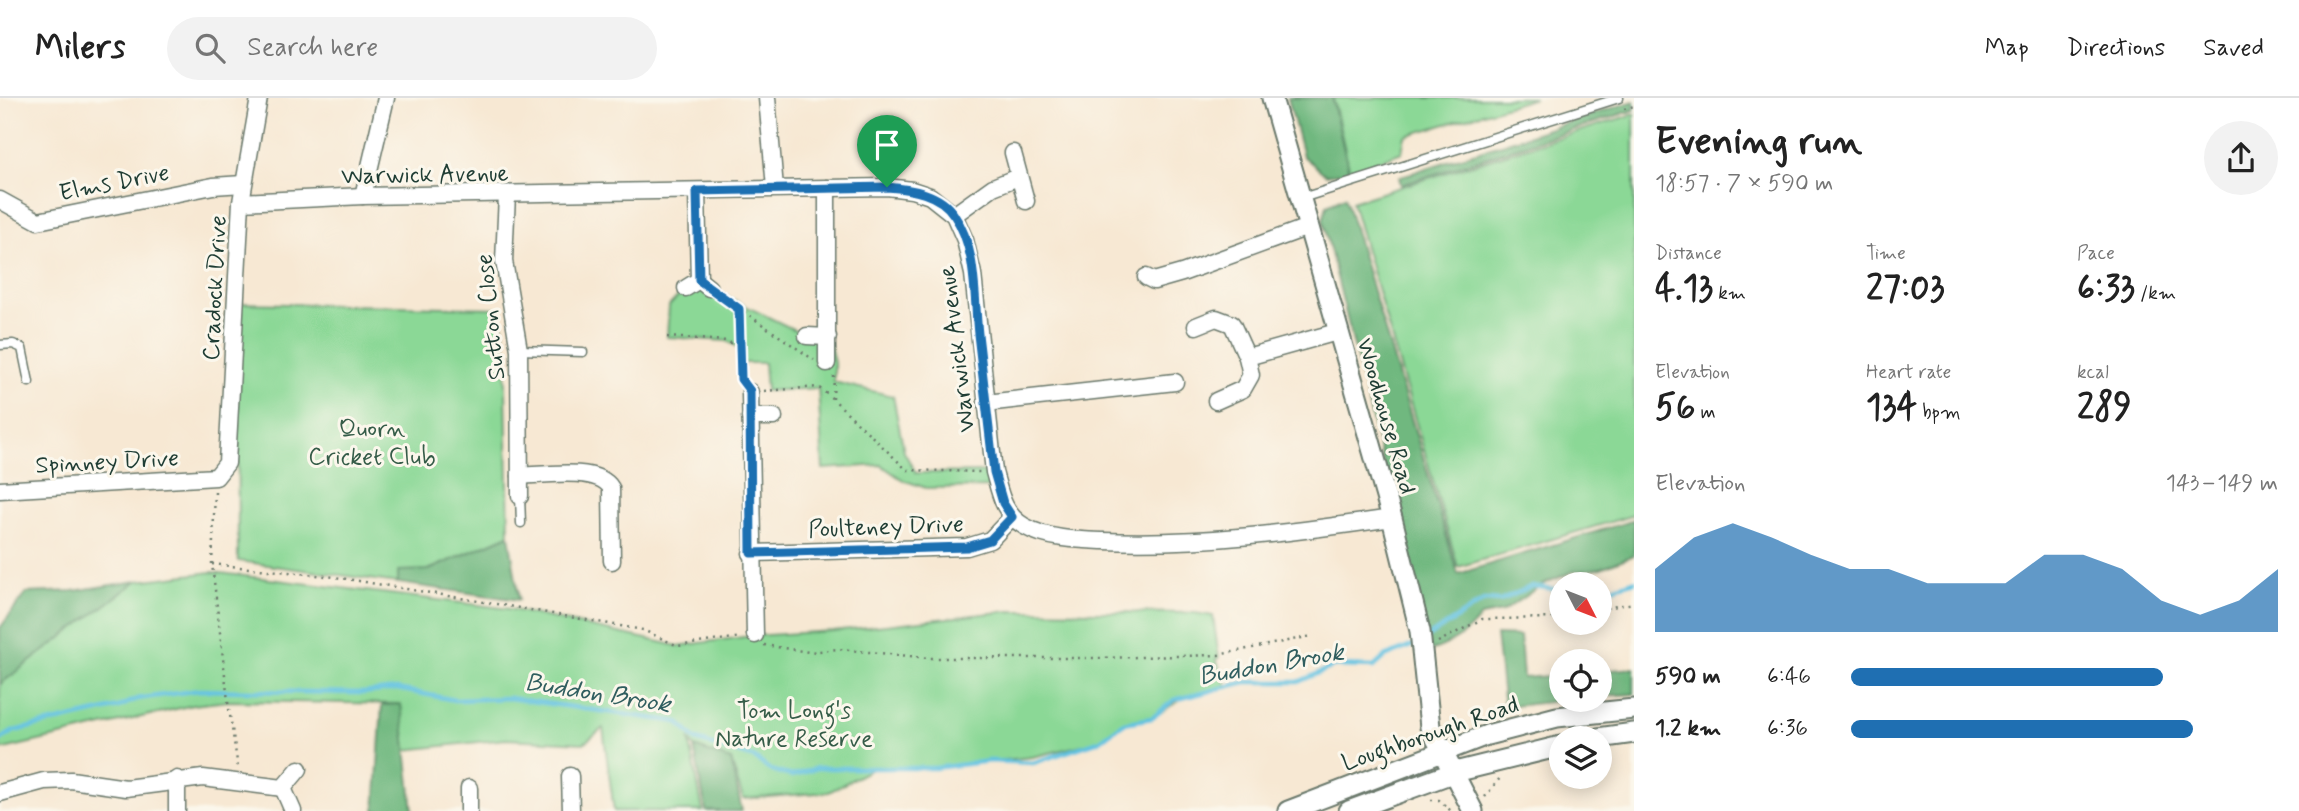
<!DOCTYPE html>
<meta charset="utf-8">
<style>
body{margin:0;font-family:Mynerve,sans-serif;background:#f2f2f2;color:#222;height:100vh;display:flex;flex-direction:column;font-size:26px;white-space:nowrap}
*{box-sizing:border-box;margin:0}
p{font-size:23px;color:#767676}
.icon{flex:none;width:38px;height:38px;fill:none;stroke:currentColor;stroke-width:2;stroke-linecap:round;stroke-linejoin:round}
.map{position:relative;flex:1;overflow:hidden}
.panel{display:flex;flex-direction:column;background:#fff;width:665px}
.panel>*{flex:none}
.needle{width:46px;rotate:132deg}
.controls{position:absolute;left:1549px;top:474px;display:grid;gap:14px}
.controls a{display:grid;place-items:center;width:63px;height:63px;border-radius:50%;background:#fff;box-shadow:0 4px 18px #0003;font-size:35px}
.pin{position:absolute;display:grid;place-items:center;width:60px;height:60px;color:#fff;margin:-72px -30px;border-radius:50% 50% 50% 0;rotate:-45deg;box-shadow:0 0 7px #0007}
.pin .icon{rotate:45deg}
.round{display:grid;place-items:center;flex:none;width:74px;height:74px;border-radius:37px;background:#f2f2f2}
.overview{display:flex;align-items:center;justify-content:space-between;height:119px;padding:0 21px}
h1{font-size:38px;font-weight:700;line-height:52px}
.metrics{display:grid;grid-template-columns:repeat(3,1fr);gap:10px;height:119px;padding:7px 21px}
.metrics div{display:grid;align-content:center}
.metrics b{font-size:35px;font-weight:700}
.metrics small{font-size:19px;font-weight:400}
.metrics p{font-size:19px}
.chart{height:196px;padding:14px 21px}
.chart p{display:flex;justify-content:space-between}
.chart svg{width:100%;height:126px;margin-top:7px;fill:#1f6fb2;opacity:.7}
ul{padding:0 21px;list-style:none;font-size:23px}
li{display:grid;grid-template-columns:112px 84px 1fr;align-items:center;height:52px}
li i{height:18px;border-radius:9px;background:#1f6fb2}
header{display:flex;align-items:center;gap:42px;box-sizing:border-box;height:98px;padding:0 35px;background:#fff;border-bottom:2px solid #e0e0e0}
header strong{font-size:33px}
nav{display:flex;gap:38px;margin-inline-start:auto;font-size:24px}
.search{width:490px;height:63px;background:#f2f2f2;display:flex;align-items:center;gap:18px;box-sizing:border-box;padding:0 24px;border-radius:38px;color:#767676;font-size:26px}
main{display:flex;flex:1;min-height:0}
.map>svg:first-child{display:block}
.green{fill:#8bd896;stroke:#558a65;stroke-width:2}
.forest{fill:#70b87f;stroke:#487a5a;stroke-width:2}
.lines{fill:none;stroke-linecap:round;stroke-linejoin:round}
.stream{stroke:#62c2e1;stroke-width:4.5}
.service-casing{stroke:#6b796c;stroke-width:11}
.minor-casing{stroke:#6b796c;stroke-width:19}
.tertiary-casing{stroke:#6b796c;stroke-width:23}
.path{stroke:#6b796c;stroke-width:2.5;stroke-dasharray:2 5;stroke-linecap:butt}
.service{stroke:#fff;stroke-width:8}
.minor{stroke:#fff;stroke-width:16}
.tertiary{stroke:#fff;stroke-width:19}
.route-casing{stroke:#fff;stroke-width:14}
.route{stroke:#1f6fb2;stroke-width:9}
.labels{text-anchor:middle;stroke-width:6;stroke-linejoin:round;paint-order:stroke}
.street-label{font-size:24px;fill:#1f3d34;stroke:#fbf7ec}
.park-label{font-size:24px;fill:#355c48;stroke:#fbf7ec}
.water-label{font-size:26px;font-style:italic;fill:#305e5f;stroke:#fbf7ec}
</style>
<header>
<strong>Milers</strong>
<div class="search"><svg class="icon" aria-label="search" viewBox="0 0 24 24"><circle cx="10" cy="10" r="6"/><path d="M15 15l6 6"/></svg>Search here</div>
<nav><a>Map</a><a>Directions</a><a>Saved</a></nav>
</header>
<main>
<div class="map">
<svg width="1634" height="713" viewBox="0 0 1634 713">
<rect width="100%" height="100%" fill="#fbf7ec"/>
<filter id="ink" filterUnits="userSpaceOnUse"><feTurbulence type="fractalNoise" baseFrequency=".0143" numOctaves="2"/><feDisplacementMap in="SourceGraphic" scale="14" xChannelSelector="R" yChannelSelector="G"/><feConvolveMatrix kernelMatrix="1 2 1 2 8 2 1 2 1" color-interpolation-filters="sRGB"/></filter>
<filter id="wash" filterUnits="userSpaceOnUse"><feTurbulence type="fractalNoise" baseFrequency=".00686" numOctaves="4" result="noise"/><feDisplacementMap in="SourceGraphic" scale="28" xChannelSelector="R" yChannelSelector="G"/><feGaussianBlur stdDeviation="1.57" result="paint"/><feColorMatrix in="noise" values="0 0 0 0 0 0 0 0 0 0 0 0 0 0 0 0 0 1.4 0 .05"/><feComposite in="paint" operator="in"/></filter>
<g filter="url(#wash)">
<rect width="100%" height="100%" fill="#f7e8d3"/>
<g class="green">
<path d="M1333 0H1535L1405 38 1402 54 1350 74Z"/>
<path d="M1634 16V417L1458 469 1352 104Z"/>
<path d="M686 190H709L807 238 828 239 834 265V284L893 298 904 354 916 375 994 374 998 389 926 390 903 382 881 367 823 371 818 290 766 293 764 265H740V250L727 243 667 239 669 208Z"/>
<path d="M237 205 499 210 505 243 509 437 398 485 238 463Z"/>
<path d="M212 474 510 511 678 548 751 538 833 533 1009 513 1195 515 1213 518 1219 560 1216 561 1227 589 1181 601 1152 620 1124 625 1099 643 1032 659 929 670H873L829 694 743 701 731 662 694 649 689 640 703 713H614L603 630 584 645 506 641 406 652 400 606 228 603 193 607 0 652V586L137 483Z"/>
</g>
<g class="forest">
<path d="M1288 0H1332L1349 74 1326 77 1303 58Z"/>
<path d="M1634 3V12L1401 87 1399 79Z"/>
<path d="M1345 99 1458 476 1634 422V457L1601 470 1572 474 1543 486 1502 514 1481 518C1466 537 1450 547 1427 554L1425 535 1323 123 1327 107Z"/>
<path d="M509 437 519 502 398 485V473L429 472Z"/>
<path d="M137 483 0 586V530L26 495 73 493Z"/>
<path d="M1496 537 1520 538 1523 580 1561 577V602H1566L1504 609Z"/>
<path d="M1634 570V596L1600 598V573Z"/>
<path d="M401 606 413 713H375L382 607Z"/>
<path d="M694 649 731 662 742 713H706Z"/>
</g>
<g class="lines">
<g class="stream">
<path d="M1600 494 1634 483"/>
<path d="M1426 540 1485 502 1500 503 1532 488 1561 492"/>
<path d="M0 642 14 633 119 609 137 601 199 592 363 595 397 591 455 602 509 600 678 624 696 642 755 660 770 672 792 678 817 670H935L990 663 1033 665 1099 643 1124 625 1152 620 1174 602 1246 584H1298L1335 568 1374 569 1385 559 1416 546"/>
</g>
</g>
</g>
<g filter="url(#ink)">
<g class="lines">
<defs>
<g id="service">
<path d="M1302 100 1619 0"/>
<path d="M0 247 13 246 22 250 29 284"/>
<path d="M519 252 583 254"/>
<path d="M520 398 521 425"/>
</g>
<g id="minor">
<path d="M767 0 775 90"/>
<path d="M1013 55 1026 103"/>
<path d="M827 90V265"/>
<path d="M697 93 699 182"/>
<path d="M507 97 504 163 519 252 520 398"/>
<path d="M363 98 386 0"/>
<path d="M0 102 38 123 213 88 243 86"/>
<path d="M241 104 363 98 887 89 912 92 930 98 954 117 965 142 973 176 994 374C1000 395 1003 416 1024 428 1046 441 1078 442 1103 443 1200 447 1296 434 1392 420"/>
<path d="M954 117 993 89 1018 79"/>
<path d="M1146 179 1154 183 1182 175 1308 129"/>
<path d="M686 190 699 182 709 190"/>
<path d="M1196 228 1216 220 1232 226 1247 259 1251 277 1243 291 1216 303"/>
<path d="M807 238 828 239"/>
<path d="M1247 259 1337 234"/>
<path d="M750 294 755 537"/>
<path d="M986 305 1175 284"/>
<path d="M750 319H774"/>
<path d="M520 378C543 377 598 368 611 390L612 463"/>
<path d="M0 392 216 379 227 365 241 104 259 0"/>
<path d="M751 455 967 449 990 442 1012 419"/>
<path d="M570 678 571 713"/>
<path d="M177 681V713"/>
<path d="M283 690 293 713"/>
<path d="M469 690V713"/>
<path d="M0 695 44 683 71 682 126 690 203 680 283 690 299 671"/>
</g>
<g id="tertiary">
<path d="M1272 0 1392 420 1420 533 1430 629 1473 713"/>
<path d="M1598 640 1634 635"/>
<path d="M1288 713 1487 637 1557 619 1634 611"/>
<path d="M1349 713 1455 674 1561 648"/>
</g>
</defs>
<use href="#service" class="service-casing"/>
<use href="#minor" class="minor-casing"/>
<use href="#tertiary" class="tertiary-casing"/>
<g class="path">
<path d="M1624 11 1634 8"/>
<path d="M721 198 814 262"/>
<path d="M739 212 742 282"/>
<path d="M667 239 727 243 740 250"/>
<path d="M834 278 833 301 907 372 980 374"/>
<path d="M764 293 818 289 833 301"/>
<path d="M215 394 212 466 228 603"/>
<path d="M212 466 335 479 508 508 643 532 678 548 741 539"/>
<path d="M1600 511 1634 505"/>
<path d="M1438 544 1482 521 1561 520"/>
<path d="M764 547 809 554 839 551 929 560H1100L1218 557 1312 538"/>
<path d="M228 604 238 670"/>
<path d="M1409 648 1414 635"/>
<path d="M1485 699 1500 680"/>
<path d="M1431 702H1439L1451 713"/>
</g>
<use href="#service" class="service"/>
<use href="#minor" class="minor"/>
<use href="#tertiary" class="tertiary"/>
</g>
</g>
<g class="lines" filter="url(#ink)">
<defs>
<path id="route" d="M887 89C911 91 940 95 954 117 977 150 974 198 978 236 983 282 989 328 994 374L1003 405 1012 419 990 442 967 449 751 455 750 293 741 281 739 211 699 182 697 93Z"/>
</defs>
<use href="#route" class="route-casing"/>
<use href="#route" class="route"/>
</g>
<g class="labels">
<g class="street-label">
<text transform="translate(425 76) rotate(-1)" y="8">Warwick Avenue</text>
<text transform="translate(114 84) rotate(-11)" y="8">Elms Drive</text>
<text transform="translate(214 190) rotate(-87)" y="8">Cradock Drive</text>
<text transform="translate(490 219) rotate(-96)" y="8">Sutton Close</text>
<text transform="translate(956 251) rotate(-97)" y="8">Warwick Avenue</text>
<text transform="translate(1387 318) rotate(74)" y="8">Woodhouse Road</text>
<text transform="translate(107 363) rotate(-3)" y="8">Spinney Drive</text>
<text transform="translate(886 428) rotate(-2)" y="8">Poulteney Drive</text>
<text transform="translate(1430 635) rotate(-19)" y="8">Loughborough Road</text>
</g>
<g class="park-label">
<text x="372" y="338">Quorn<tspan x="372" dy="28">Cricket Club</tspan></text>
<text x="794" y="620">Tom Long's<tspan x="794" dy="28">Nature Reserve</tspan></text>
</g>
<g class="water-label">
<text transform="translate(1271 565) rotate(-10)" y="9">Buddon Brook</text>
<text transform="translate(598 594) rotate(9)" y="9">Buddon Brook</text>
</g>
</g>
</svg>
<div class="controls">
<a><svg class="needle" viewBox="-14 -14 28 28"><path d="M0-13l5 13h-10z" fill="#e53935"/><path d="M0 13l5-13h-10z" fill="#767676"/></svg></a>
<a><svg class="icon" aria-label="locate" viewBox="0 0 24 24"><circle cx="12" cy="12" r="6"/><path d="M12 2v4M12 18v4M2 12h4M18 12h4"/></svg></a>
<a><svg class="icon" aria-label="layers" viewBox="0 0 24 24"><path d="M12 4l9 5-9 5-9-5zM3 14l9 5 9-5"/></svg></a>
</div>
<div class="pin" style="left:887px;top:89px;background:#1e9e55"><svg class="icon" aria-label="arrive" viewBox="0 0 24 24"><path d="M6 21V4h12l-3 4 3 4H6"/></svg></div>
</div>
<section class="panel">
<div class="overview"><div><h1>Evening run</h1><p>18:57 · 7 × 590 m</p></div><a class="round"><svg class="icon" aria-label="share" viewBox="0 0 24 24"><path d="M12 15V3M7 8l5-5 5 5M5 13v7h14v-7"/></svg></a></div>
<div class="metrics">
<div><p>Distance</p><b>4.13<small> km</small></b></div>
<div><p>Time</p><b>27:03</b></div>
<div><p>Pace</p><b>6:33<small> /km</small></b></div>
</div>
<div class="metrics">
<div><p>Elevation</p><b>56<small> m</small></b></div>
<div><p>Heart rate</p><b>134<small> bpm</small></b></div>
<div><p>kcal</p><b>289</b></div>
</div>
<div class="chart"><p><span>Elevation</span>143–149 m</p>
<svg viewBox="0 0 160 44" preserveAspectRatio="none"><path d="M0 44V22L10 11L20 6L30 11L40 17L50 22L60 22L70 27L80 27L90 27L100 17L110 17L120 22L130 33L140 38L150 33L160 22V44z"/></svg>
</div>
<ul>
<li><b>590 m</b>6:46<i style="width:73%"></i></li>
<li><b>1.2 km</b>6:36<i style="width:80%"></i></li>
</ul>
</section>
</main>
